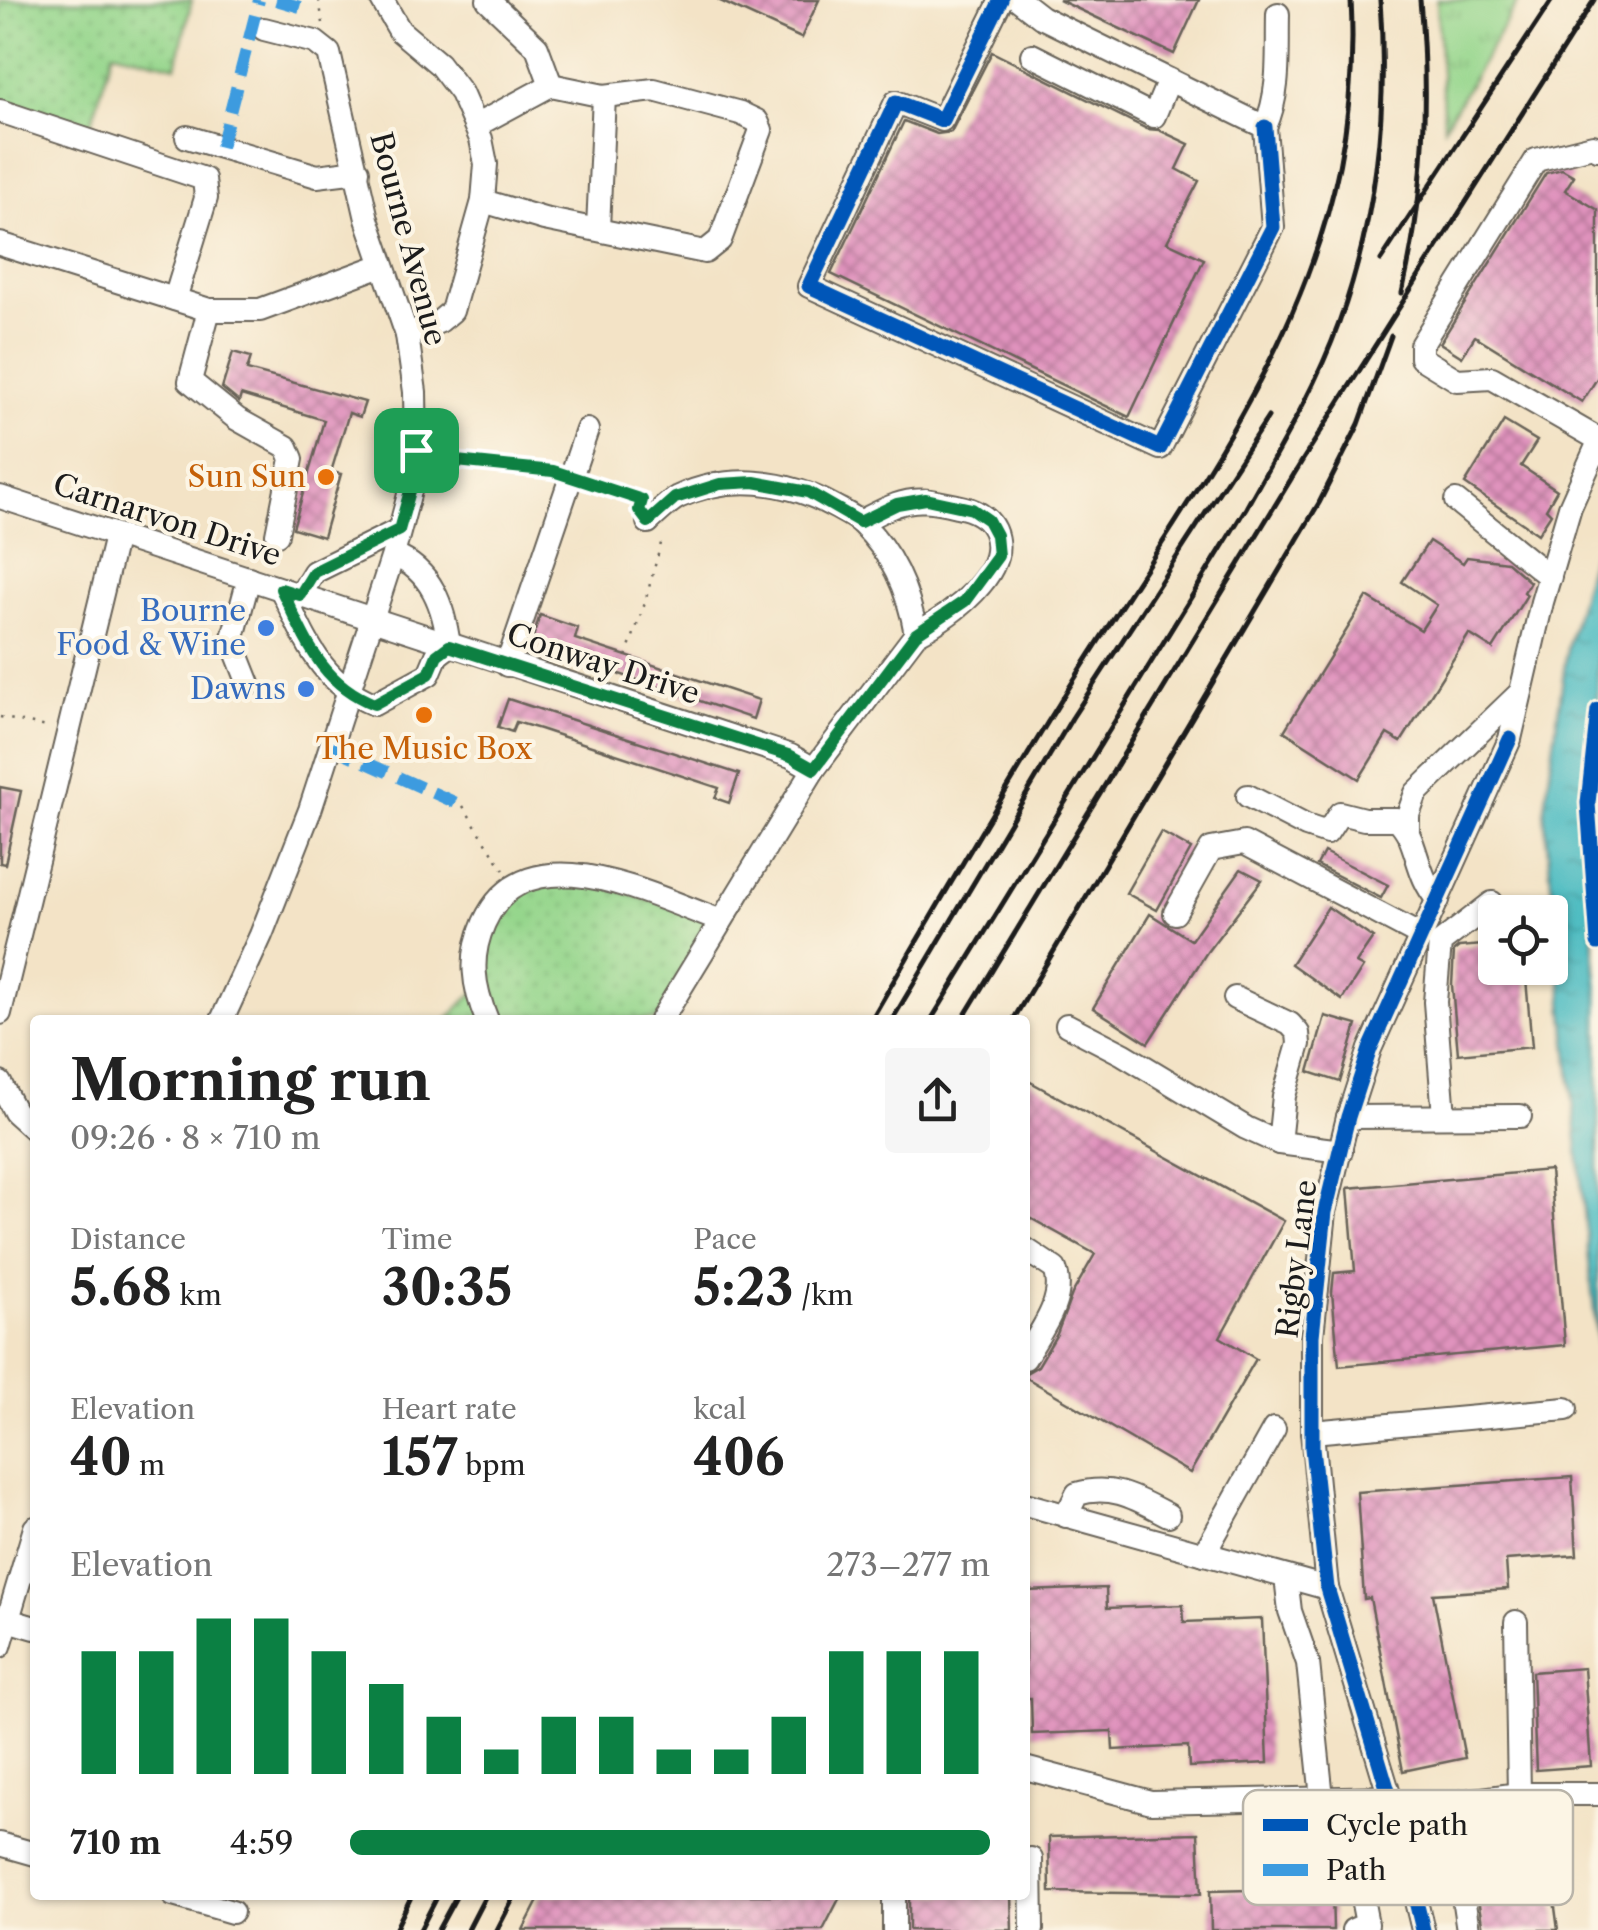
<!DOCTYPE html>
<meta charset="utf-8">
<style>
body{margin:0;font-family:"Libre Caslon Text",serif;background:#f6f6f6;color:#222;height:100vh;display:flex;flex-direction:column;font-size:38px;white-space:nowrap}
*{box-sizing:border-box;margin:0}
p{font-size:32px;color:#767676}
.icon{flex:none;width:55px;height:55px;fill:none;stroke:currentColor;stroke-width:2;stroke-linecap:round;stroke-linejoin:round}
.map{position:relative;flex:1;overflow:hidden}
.side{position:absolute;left:30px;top:1015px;width:1000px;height:885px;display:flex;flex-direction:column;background:#fff;border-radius:10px;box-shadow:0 2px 8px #0004}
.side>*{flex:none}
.fabs{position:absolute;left:1478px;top:895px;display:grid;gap:20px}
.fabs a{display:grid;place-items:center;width:90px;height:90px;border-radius:10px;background:#fff;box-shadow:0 2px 8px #0004;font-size:50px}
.pin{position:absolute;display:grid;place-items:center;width:85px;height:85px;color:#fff;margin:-42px;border-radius:20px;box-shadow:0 5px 15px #0006}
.round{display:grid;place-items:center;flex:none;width:105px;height:105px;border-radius:10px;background:#f6f6f6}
.headline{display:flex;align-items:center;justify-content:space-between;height:170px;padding:0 40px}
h1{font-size:55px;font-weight:700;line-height:75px}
.stats{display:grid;grid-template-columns:repeat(3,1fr);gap:15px;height:170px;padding:10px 40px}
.stats div{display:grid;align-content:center}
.stats b{font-size:50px;font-weight:700}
.stats small{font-size:28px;font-weight:400}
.stats p{font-size:28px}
.chart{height:280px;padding:20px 40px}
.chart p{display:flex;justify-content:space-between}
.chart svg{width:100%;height:180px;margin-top:10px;stroke:#0b8043;stroke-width:6}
ul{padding:0 40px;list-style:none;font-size:32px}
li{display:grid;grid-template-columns:160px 120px 1fr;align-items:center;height:75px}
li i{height:25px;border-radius:12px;background:#0b8043}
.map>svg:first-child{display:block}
.grass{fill:url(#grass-tufts);stroke:#587954;stroke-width:2.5}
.park{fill:url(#park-dots);stroke:#587954;stroke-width:2.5}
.water{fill:url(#water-ripples);stroke:#346c6e;stroke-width:2.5}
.building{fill:url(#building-cross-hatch)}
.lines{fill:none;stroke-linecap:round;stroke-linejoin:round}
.minor-casing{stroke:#676258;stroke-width:26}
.path{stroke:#676258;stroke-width:2.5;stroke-dasharray:2.5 8;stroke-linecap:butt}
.minor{stroke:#fff;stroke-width:22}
.rail{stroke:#1c1c1c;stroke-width:5}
.quiet{stroke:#3c9bdf;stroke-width:12;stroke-dasharray:25 12;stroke-linecap:butt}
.cycleway-casing{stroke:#fcf5e5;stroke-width:21}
.cycleway{stroke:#0057b8;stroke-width:15}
.route-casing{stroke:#fff;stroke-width:20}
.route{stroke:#0b8043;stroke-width:12}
.food-dot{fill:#e8710a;stroke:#fcf5e5;stroke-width:4}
.shop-dot{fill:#3f7fe0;stroke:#fcf5e5;stroke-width:4}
.labels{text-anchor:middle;stroke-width:8;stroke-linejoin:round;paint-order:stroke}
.street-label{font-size:30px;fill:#1c1c1c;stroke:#fcf5e5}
.food-label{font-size:30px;fill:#c56008;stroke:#fcf5e5;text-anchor:end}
.shop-label{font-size:30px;fill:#366cbe;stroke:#fcf5e5;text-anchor:end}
.key{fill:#fcf5e5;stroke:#b9b4a9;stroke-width:2.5}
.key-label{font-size:28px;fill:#1c1c1c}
</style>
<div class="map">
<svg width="1598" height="1930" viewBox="0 0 1598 1930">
<defs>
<pattern id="grass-tufts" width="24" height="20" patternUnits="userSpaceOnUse" patternTransform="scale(2.5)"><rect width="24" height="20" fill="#95d68c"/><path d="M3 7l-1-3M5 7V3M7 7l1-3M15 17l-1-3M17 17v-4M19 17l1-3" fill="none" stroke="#80b778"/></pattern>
<pattern id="park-dots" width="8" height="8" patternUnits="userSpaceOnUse" patternTransform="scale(2.5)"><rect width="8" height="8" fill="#95d68c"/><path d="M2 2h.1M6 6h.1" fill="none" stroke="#80b778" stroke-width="1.8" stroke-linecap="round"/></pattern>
<pattern id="water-ripples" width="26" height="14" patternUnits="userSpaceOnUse" patternTransform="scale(2.5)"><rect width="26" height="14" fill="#4bbbc1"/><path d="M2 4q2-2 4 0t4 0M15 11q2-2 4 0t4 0" fill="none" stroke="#41a0a5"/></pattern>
<pattern id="building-cross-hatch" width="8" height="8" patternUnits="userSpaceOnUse" patternTransform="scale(2.5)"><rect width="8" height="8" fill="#e093bd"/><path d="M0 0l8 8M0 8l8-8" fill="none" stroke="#b57799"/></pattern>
</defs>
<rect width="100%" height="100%" fill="#fcf5e5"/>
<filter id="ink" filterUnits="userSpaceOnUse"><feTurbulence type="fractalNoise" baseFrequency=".01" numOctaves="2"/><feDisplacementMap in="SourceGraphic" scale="20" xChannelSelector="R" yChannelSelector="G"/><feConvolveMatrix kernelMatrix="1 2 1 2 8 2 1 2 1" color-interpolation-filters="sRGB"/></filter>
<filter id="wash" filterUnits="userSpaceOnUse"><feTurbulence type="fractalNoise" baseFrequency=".0048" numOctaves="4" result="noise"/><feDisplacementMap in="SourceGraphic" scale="40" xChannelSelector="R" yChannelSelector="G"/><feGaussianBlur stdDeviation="2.25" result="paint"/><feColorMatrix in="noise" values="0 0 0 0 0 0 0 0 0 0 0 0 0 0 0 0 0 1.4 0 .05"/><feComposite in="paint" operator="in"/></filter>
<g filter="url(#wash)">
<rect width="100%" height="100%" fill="#f3e3c6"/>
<path class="grass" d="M1437 0H1519L1444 127Z"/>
<g class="park">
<path d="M0 0H192L176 66 113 51 88 134 0 110Z"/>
<path d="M555 872 719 920 661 1020H447L475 991 492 905Z"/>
</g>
<path class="water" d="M1598 542V690L1585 796 1586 844 1598 998V1350L1544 813 1567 649 1589 565Z"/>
<g id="blocks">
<g class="building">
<path d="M718 0H819L801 38Z"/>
<path d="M1059 0H1199L1174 54Z"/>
<path d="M992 52 1147 129 1159 130 1189 144 1177 169 1199 181 1167 242 1204 259 1129 417 831 274 904 121 937 134 951 132Z"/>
<path d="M1562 169 1574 176 1565 190 1598 210V377L1582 402 1475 336 1462 357 1440 343 1546 173Z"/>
<path d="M233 352 251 357 247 370 365 402 360 417 349 413 331 472 341 474 323 537 293 528 324 420 241 395 239 402 222 388Z"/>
<path d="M1504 421 1537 441 1521 466 1557 490 1546 509 1551 514 1538 534 1465 484Z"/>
<path d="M1429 541 1463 563 1467 557 1507 562 1530 582 1524 592 1527 595 1493 649 1469 634 1401 742 1387 734 1359 779 1284 731 1367 597 1421 630 1437 605 1402 582Z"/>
<path d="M540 615 578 628 575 639 759 700 753 719 575 659 576 656 532 641Z"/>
<path d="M508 699 739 774 729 803 715 798 719 788 540 729 516 722 512 732 498 727Z"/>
<path d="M0 787 21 791 5 864 0 863Z"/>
<path d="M1161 832 1191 849 1157 910 1126 893Z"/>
<path d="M1324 852 1388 885 1381 898 1317 865Z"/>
<path d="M1241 869 1262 880 1207 952 1148 1043 1093 1008 1150 914 1191 940Z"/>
<path d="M1328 907 1373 938 1356 963 1363 967 1342 1000 1291 964Z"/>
<path d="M1495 944V968H1525L1532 1047 1458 1054 1452 985 1454 951 1459 947Z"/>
<path d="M1325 1016 1357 1025 1340 1082 1309 1072Z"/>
<path d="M1025 1079 1284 1221 1220 1337 1256 1359 1190 1473 1025 1377 1026 1373 1038 1366 1057 1334 1072 1294 1095 1254 1025 1215Z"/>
<path d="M1550 1170 1565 1345 1339 1366 1332 1292 1334 1273 1355 1271 1348 1188Z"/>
<path d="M1572 1477 1577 1555 1506 1560 1508 1589 1433 1594 1465 1758 1403 1771 1370 1598 1364 1599 1357 1492Z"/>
<path d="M1106 1588 1107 1608 1183 1605 1184 1622 1262 1619 1268 1763 1189 1767 1188 1746 1113 1750 1112 1731 1032 1734 1031 1698H1025V1591Z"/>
<path d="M1584 1668 1591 1766 1536 1770 1532 1672Z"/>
<path d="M1526 1809H1542L1558 1930H1483L1465 1817Z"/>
<path d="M1198 1833 1201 1894 1050 1892 1049 1837Z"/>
<path d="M1332 1888 1333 1930H1211L1210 1891Z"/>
<path d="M541 1895H841L823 1930H523Z"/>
<path d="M909 1895H1011L1012 1930H909Z"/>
</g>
</g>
</g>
<g filter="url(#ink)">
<use href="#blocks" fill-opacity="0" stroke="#676258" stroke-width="2.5"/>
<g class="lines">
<defs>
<g id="minor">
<path d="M382 0 400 31 439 64 461 93 481 139 486 164 483 201 452 311 440 321 407 335"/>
<path d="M488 0 537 47 551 85"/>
<path d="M1001 0 942 120 896 102 809 286 1160 448 1273 227 1265 127C1281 93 1277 51 1278 14"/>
<path d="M1019 0 1041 17 1265 127"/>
<path d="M1032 55 1154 116 1169 80"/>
<path d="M0 111 204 179 206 198 175 299"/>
<path d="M477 125 551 85 604 96 654 90 740 113 757 121 761 130 720 240 705 252 544 219 483 201"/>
<path d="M187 137 317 176 358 171"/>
<path d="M1598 149 1593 146 1536 160 1421 345V358L1457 380 1492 378 1598 439"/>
<path d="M598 228 604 96"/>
<path d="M0 244 209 310H260L382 265"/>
<path d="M209 310 190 381 237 419 287 447 292 459 277 534"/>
<path d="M0 497 791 756 814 769"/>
<path d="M1456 501 1550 577"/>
<path d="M648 522C657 514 667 503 678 497 730 473 787 480 835 507 844 512 855 517 862 524 892 553 909 593 916 634L814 769 661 1020"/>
<path d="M860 522C872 516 884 509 896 505 917 497 935 501 957 506 973 509 987 515 994 530 1013 573 948 617 916 634"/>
<path d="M393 555C432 570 444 607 449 646"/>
<path d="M249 578 232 641 249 684"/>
<path d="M281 589C306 639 319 682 374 704L429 674 437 655 449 646"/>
<path d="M300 595 314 572 399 530"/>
<path d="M507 665 587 430"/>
<path d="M1248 796 1306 826 1327 833 1340 813 1364 819H1397C1419 839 1414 873 1438 900"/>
<path d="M1408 829V815L1416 793 1520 693"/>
<path d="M1175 913 1211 849 1244 843 1421 936"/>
<path d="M1235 998 1290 1024 1298 1033 1299 1044 1284 1096 1279 1143"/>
<path d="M0 1013 116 536"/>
<path d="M222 1020 261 935 310 810 393 555 410 491 416 451 415 392 407 335 367 219 329 53 315 42 264 29"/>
<path d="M487 1020C473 986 469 957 484 923 526 829 651 896 719 920"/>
<path d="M1067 1025 1123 1054 1246 1128 1279 1143 1341 1151"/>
<path d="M0 1083 15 1112 35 1130"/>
<path d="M1444 1116 1435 1002 1440 943 1492 903"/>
<path d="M1348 1117 1520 1116"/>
<path d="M1025 1249 1055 1269C1067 1299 1039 1333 1025 1358"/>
<path d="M1312 1432 1566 1409"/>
<path d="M1025 1504 1327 1588"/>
<path d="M1066 1516 1077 1494C1112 1483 1137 1499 1168 1515"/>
<path d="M1204 1554 1274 1429"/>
<path d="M1286 1577 1290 1611 1308 1663 1322 1798"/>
<path d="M8 1620 35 1628"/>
<path d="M1516 1622 1519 1794"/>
<path d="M0 1646 35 1528"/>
<path d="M1025 1768 1151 1802 1390 1797"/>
<path d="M1394 1811 1519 1794H1598"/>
<path d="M1453 1831 1468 1930"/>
<path d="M1350 1837 1367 1924 1353 1930"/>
<path d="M0 1844 35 1854"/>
<path d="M1031 1859 1032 1930"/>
<path d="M173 1895 232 1912"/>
<path d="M894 1895V1930"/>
<path d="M1423 1930 1394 1811 1327 1588 1312 1432V1336L1325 1212 1348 1117 1370 1049 1510 739 1542 602 1570 507 1598 444"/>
</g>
</defs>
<use href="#minor" class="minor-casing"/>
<g class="path">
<path d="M319 0 323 23"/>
<path d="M436 457 491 467 552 471"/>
<path d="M593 483 642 500"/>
<path d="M619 676 644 606 663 536"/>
<path d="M1598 710 1588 803 1598 943"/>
<path d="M0 717 47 727"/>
<path d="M463 806 505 872"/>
</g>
<use href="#minor" class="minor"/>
<g class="rail">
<path d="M1381 260 1552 0"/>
<path d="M1402 293C1425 196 1429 99 1420 0"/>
<path d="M871 1020C938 904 1006 788 1077 675 1214 457 1366 273 1351 0"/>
<path d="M892 1020 1072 718 1268 417"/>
<path d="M931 1020 1246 508C1280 447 1315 389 1339 323 1376 220 1388 109 1380 0"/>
<path d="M962 1020 1302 461 1594 0"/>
<path d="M1013 1020 1319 503 1359 424 1391 336"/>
<path d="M395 1930 412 1895"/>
<path d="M420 1930 438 1895"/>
<path d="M438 1930 457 1895"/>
<path d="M468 1930 486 1895"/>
<path d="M497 1930 515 1895"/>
</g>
<g class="quiet">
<path d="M276 0 300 7"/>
<path d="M221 147 259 0"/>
<path d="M331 747 463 806"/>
</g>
<defs>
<g id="cycleway">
<path d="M1001 0 942 120 896 102 809 286 1160 448 1273 227 1265 127"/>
<path d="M1598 710 1588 803 1598 943"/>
<path d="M1423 1930 1394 1811 1327 1588 1312 1448V1336L1325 1212 1348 1117 1370 1049 1510 739"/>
</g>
</defs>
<use href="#cycleway" class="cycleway-casing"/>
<use href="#cycleway" class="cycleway"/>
</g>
</g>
<g class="lines" filter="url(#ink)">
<defs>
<path id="route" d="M416 450 447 460 553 471 642 500 639 510 648 522 675 498 720 484 754 482 808 492 860 522 897 504 926 499 972 509 988 520 996 535 998 556 965 601 916 634 814 769 791 756 449 646 437 655 429 674 374 704C319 682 306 639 281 589L300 595 314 572 399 530 410 491Z"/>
</defs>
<use href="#route" class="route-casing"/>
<use href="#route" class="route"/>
</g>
<g class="food-dot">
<circle cx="326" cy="477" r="10"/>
<circle cx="424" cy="715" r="10"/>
</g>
<g class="shop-dot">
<circle cx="266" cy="628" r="10"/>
<circle cx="306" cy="689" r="10"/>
</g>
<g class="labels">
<g class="street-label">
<text transform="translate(408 239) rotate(75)" y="10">Bourne Avenue</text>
<text transform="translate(167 520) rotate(18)" y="10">Carnarvon Drive</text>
<text transform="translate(603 664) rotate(18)" y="10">Conway Drive</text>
<text transform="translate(1297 1259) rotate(-83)" y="10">Rigby Lane</text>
</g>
<g class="food-label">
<text x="306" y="487">Sun Sun</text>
<text x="424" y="759" text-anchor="middle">The Music Box</text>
</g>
<g class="shop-label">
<text x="246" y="621">Bourne<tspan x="246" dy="34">Food &amp; Wine</tspan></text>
<text x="286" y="699">Dawns</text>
</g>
</g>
<rect x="1243" y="1790" width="330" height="115" rx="15" class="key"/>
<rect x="1263" y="1819" width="45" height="12" fill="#0057b8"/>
<rect x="1263" y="1864" width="45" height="12" fill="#3c9bdf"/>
<g class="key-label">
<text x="1326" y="1835">Cycle path</text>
<text x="1326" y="1880">Path</text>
</g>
</svg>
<div class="fabs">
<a><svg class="icon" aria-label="locate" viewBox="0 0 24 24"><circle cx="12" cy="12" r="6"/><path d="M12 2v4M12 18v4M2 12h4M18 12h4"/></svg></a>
</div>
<div class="pin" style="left:416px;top:450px;background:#1e9e55"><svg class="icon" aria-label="arrive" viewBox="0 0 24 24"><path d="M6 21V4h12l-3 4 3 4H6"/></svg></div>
<section class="side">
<div class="headline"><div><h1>Morning run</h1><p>09:26 · 8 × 710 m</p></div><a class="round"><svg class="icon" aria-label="share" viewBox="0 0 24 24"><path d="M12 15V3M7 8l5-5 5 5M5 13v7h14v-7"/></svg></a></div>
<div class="stats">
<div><p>Distance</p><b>5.68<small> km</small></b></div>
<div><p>Time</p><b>30:35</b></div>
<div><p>Pace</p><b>5:23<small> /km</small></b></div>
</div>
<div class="stats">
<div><p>Elevation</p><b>40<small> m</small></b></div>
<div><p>Heart rate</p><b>157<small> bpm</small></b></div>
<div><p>kcal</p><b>406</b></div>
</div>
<div class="chart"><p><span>Elevation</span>273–277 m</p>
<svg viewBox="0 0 160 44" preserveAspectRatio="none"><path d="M5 44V14M15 44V14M25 44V6M35 44V6M45 44V14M55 44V22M65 44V30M75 44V38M85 44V30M95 44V30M105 44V38M115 44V38M125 44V30M135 44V14M145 44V14M155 44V14"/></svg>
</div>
<ul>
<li><b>710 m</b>4:59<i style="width:100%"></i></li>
</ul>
</section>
</div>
